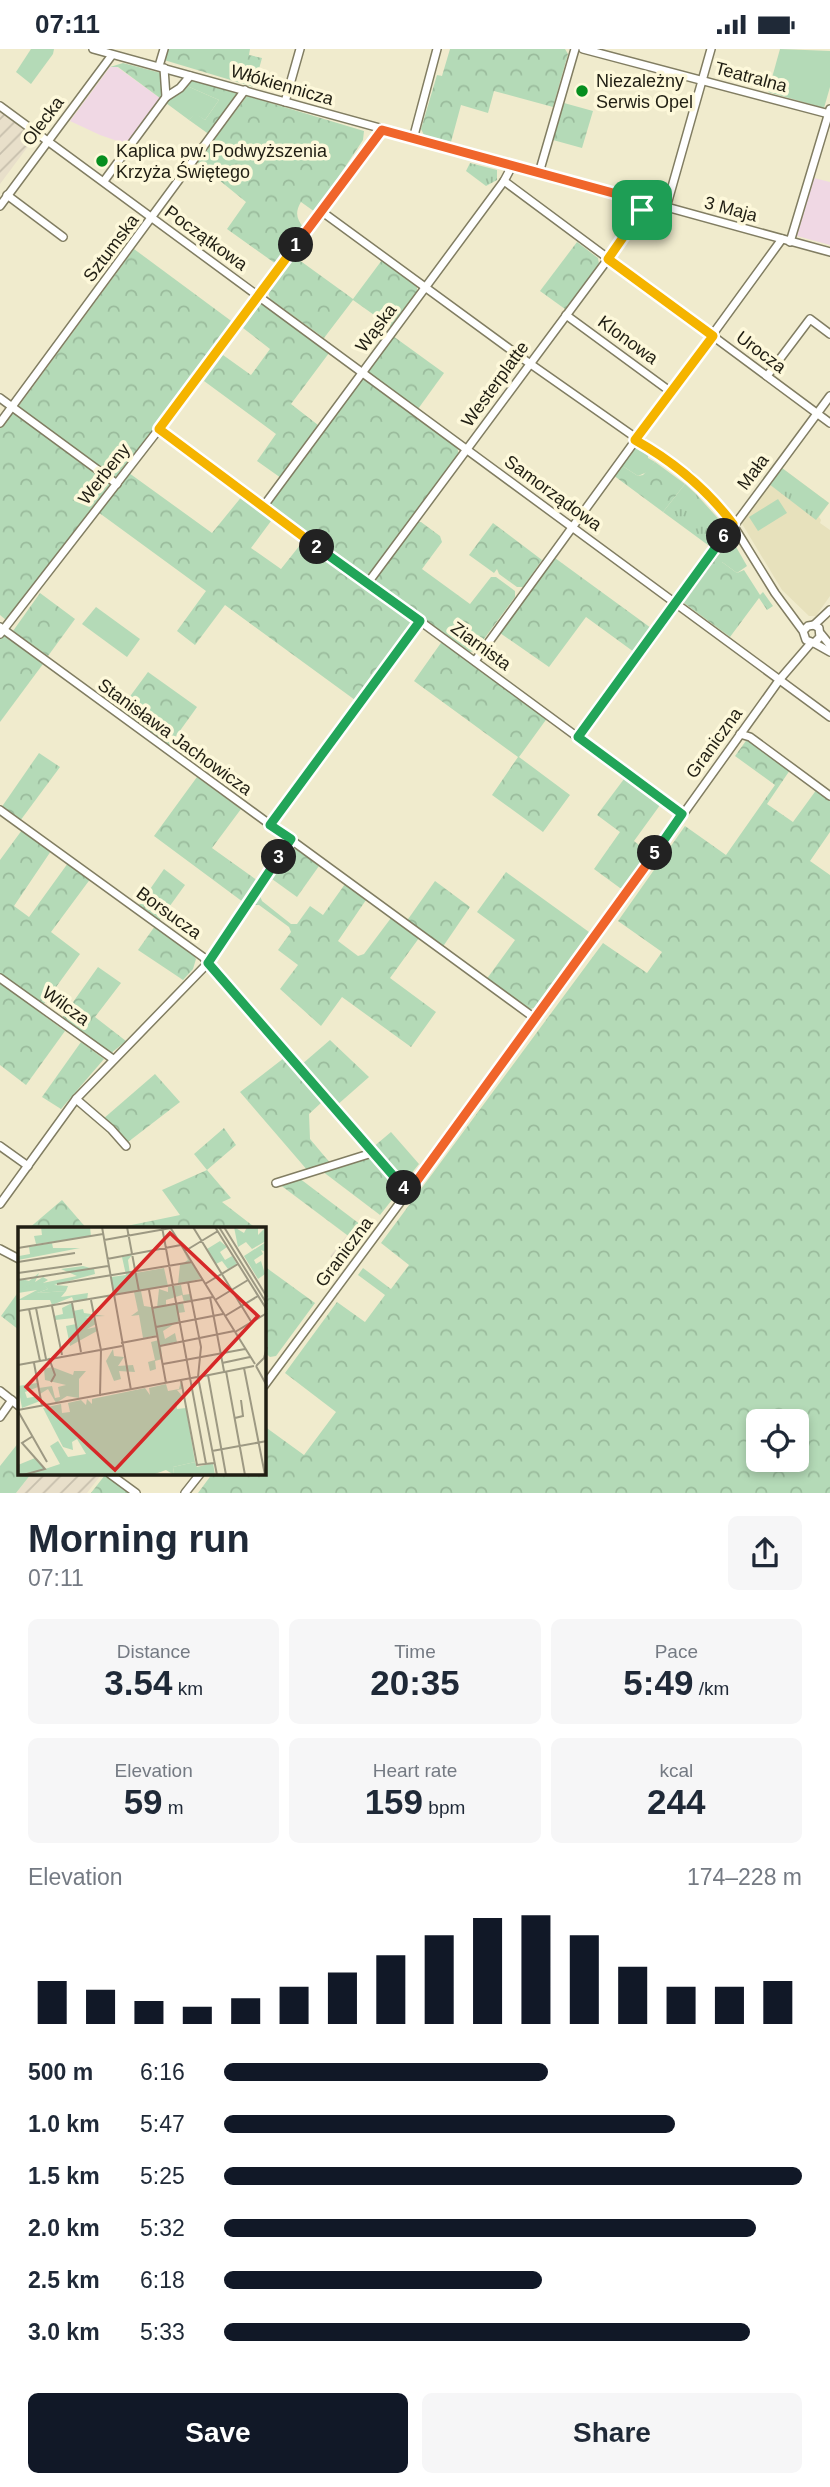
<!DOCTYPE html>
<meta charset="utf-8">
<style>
body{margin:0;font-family:Helvetica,sans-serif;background:#f6f6f7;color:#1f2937;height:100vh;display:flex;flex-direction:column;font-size:26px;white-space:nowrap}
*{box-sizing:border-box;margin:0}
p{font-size:23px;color:#747a83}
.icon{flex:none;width:38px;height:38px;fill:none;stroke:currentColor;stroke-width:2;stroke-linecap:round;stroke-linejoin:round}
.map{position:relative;height:1444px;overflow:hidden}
.drawer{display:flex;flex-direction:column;background:#fff;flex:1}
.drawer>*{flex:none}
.fabs{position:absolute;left:746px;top:1360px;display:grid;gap:14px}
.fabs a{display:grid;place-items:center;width:63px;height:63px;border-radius:10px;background:#fff;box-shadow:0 4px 10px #0003;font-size:35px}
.pin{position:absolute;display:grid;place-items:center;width:60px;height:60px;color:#fff;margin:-30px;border-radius:14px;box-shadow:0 4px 10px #0006}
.km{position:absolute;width:35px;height:35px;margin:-18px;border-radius:50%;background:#222;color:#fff;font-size:19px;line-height:35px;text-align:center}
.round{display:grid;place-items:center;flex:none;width:74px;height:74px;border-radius:10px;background:#f6f6f7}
.head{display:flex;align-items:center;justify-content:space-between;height:119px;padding:0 28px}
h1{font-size:38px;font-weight:800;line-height:52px}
.figures{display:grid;grid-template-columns:repeat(3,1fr);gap:10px;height:119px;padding:7px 28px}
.figures div{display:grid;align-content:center;border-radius:10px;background:#f6f6f7;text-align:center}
.figures b{font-size:35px;font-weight:800}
.figures small{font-size:19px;font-weight:400}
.figures p{font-size:19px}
.chart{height:196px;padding:14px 28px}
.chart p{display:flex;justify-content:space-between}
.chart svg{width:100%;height:126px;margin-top:7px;stroke:#111827;stroke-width:6}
.primary-button{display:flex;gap:14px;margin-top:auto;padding:14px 28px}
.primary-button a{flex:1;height:80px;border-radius:10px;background:#111827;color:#fff;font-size:28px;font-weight:800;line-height:80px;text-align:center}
.primary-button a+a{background:#f6f6f7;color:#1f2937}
ul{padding:0 28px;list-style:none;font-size:23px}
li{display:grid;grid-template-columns:112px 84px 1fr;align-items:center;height:52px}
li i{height:18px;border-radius:9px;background:#111827}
.status{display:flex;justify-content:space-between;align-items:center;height:49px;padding:0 35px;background:#fff;direction:ltr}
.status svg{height:19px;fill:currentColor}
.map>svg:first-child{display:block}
.commercial{fill:#f0d8e4}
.industrial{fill:url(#industrial-furrows)}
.built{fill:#e7e1bc}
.grass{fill:#b4dab7}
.forest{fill:url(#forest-crowns);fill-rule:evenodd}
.park{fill:url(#park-tufts)}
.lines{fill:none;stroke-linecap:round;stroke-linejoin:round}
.minor-casing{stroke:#817d62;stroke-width:10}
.minor{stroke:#fff;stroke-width:7}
.split-1-casing{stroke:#fff;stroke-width:14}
.split-2-casing{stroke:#fff;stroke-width:14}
.split-3-casing{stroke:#fff;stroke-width:14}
.split-4-casing{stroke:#fff;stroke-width:14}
.split-5-casing{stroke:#fff;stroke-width:14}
.split-6-casing{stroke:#fff;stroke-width:14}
.split-7-casing{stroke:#fff;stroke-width:14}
.split-1{stroke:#f0652b;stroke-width:9}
.split-2{stroke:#f5b400;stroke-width:9}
.split-3{stroke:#22a559;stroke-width:9}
.split-4{stroke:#22a559;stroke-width:9}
.split-5{stroke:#f0652b;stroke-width:9}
.split-6{stroke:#22a559;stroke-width:9}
.split-7{stroke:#f5b400;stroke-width:9}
.poi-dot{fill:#068e1e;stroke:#fdf8da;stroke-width:2.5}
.labels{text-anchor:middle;stroke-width:7;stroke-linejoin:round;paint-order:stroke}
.street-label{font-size:18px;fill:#201e13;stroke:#fdf8da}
.poi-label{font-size:18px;fill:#201e13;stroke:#fdf8da;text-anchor:start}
.inset-road{fill:none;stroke:#9d9983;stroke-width:2}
.view{fill:#d62828;fill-opacity:0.15;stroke:#d62828;stroke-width:3.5}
.inset-edge{fill:none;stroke:#201e13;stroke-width:3.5}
</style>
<div class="status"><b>07:11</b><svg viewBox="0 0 49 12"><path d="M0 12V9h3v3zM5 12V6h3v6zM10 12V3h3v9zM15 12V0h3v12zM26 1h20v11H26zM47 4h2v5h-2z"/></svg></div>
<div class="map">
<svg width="830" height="1444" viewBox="0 0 830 1444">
<defs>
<pattern id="industrial-furrows" width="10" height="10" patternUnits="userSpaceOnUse" patternTransform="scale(1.75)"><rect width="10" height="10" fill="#e8dfca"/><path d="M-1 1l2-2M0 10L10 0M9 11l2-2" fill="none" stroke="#c7bfad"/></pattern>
<pattern id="forest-crowns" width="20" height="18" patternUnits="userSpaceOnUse" patternTransform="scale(1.75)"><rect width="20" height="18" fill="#b4dab7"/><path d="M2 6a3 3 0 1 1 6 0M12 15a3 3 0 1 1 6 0" fill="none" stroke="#9abb9c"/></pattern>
<pattern id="park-tufts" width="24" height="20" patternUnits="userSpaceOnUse" patternTransform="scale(1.75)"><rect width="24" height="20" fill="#b4dab7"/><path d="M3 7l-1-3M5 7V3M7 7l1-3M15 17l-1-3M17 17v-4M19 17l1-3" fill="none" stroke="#9abb9c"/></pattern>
</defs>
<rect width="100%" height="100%" fill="#f0ebcd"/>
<g class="commercial">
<path d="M110 18H117L160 49 126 95 100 86 70 72Z"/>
<path d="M814 129 830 133V196L797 187Z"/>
</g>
<g class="industrial">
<path d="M0 63 35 88 0 135Z"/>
<path d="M347 1186 359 1195 343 1217 330 1207Z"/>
<path d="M31 1425H101V1426L87 1444H16Z"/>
</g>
<path class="built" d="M782 419 829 454 819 468 821 471 820 474 830 481V547L816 567H809L782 541 741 473Z"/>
<g class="grass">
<path d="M31 0H54L53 5 31 35 16 23Z"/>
<path d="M780 0 830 2V38L824 59 768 43Z"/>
<path d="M187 37 219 51 205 71 195 65 189 71 166 54 170 48Z"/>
<path d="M636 397 648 404V409L655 413 647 423 638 427 624 418H620Z"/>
<path d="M778 450 787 464 758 482 749 468Z"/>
<path d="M731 489 747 517 737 524 722 513 719 498Z"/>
<path d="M96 558 140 590 127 608 82 575Z"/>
</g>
<g class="forest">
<path d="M167 0H250L249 6 262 9 254 38 164 11Z"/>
<path d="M450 0H565L568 5 553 58 494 42 488 64 461 56 451 93 424 86 421 80 437 26 442 27Z"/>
<path d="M123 14 161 24 163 44 160 49 118 18H110Z"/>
<path d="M191 30 240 45 210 86 189 71 195 64 205 71 219 51 187 37Z"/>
<path d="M247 47 364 82 363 91 315 163 301 153C295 163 296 170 304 179L276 215 227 180 246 153 197 113Z"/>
<path d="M564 54 593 62 582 99 553 91Z"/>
<path d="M577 193 598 209 599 215 565 260 540 242Z"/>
<path d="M134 200 234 274 117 431 18 358Z"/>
<path d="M295 208 353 250 382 211 417 236V243L391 278 353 251 324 289 270 250 268 243Z"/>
<path d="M262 253 329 304 291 355 318 376 281 429 257 412 276 385 204 332 223 306 251 326 270 300 243 279Z"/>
<path d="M393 287 444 324 418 360 367 322Z"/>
<path d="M363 327 457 397 459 407 366 531 266 458Z"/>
<path d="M12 363 112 436 6 571 0 566V379Z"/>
<path d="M655 413 685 435 663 463 613 426 620 418H624L638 427 643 426Z"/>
<path d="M129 424 212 484 243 446 274 468 251 499 281 520 304 491 414 571 355 651 225 556 195 596 177 582 206 542 98 463Z"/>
<path d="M418 473H421L440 487 442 493 422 520 470 555 491 528H496L515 542V548L475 602 469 603 377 535 376 530Z"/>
<path d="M493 474 542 511 523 538H517L499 525 497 520 494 524 469 506Z"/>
<path d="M719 498 724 504 722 513 737 524 744 521 760 546 763 543 773 557 767 561 759 549 730 588 680 551Z"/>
<path d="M555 509 651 579 634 603 586 568 549 618 500 584Z"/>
<path d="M40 544 75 570 48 607 13 582Z"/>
<path d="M2 585 43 615 0 673V588Z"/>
<path d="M443 591 548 668 519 708 570 746 543 783 492 746 518 708 414 632Z"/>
<path d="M148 623 197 658 169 697 120 661Z"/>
<path d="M748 689 790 721 767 755 793 773 817 740 830 750V783L810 812 830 826V1444H198L212 1425H264V1377L304 1406 336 1363 285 1324 337 1253 365 1273 385 1246 358 1226 363 1219 391 1240 409 1216 381 1194 603 894 647 924 662 903 618 872 685 777 726 806 775 736 735 707ZM758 1372H796V1410H758Z"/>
<path d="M39 704 60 718 20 772 1 759Z"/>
<path d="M627 726 663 752 634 792 649 804 624 839H620L594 820 620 783 597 766Z"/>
<path d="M197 728 241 760 212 799 258 832 243 853 154 787Z"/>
<path d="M22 781 51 802 14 857 29 868 68 814 91 829 51 883 80 905 43 956 0 925V811Z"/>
<path d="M297 800 319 817 297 848 272 830 291 801Z"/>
<path d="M164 820 185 836 159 872 139 856Z"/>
<path d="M506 823 589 883 534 959 526 961 486 931 515 891 477 863Z"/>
<path d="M435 832 470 858 442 899 406 873Z"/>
<path d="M345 835 366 851 338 892 358 907 364 905 391 869 419 889 390 929 436 963 411 998 342 948 321 977 280 940 298 916 278 901 291 883 289 878 259 856H254L260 847 262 852 291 875H297L310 857 323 866Z"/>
<path d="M155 877 191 903 196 910 193 920 183 931 138 901Z"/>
<path d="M98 918 121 934 95 968 126 992 110 1005 61 970Z"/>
<path d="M0 934 65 982 26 1036 0 1016Z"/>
<path d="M330 991 369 1028 336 1057 301 1016Z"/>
<path d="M81 993 104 1010 61 1060 42 1048Z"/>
<path d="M284 1009 322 1053 309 1065 310 1090 331 1115 308 1122 240 1043Z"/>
<path d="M155 1025 180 1053 128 1093 103 1070Z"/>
<path d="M224 1079 236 1096 207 1121 231 1149 222 1153 257 1180H112L180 1166 162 1141 207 1121 194 1105Z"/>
<path d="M391 1083 419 1115 406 1131 401 1132 372 1099Z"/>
<path d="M368 1108 399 1142 380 1166 322 1122Z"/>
<path d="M299 1129 369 1182 359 1195 279 1135Z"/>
<path d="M62 1151 87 1180H28Z"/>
<path d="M264 1217 315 1254 276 1307 270 1308 264 1303Z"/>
<path d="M19 1242V1281L1 1267Z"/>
<path d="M19 1393V1425H31L16 1444H0V1417Z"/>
<path d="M105 1426 129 1444H91Z"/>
</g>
<g class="park">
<path d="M470 114 497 121V131L486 137 466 122Z"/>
<path d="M782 419 829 454 816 471 769 435Z"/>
<path d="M685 435 695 444 724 476 723 483 712 499 663 463Z"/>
</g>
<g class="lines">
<defs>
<g id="minor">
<path d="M93 0 830 203"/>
<path d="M583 0 829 65"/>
<path d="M159 17 164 0"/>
<path d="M166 48 180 39 190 27"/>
<path d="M285 53 300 0"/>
<path d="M0 57 830 668"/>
<path d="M413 90 437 0"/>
<path d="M539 124 575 0"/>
<path d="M104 132 166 48 164 19"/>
<path d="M504 132 830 374"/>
<path d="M7 146 63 188"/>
<path d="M0 157 112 6"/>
<path d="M666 159 711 0"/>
<path d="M321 162 522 309 689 426 715 452 733 476 775 544 803 582 806 591 814 594 820 588 819 579 814 576 808 577 803 582"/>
<path d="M790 193 830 60"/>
<path d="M566 266 671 343"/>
<path d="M767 327 810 270 830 285"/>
<path d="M0 349 117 435"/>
<path d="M0 374 245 41"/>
<path d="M159 380 682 765"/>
<path d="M263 458 504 132 512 117"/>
<path d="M367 535 608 210 640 165 646 153"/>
<path d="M814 576 830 561"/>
<path d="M0 578 536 970"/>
<path d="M0 585 159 380 382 81"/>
<path d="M821 585 830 596"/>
<path d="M814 594 830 603"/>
<path d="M475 612 782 190"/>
<path d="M740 685 750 688 830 747"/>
<path d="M578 688 830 347"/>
<path d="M0 761 203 908 408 1144"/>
<path d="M270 776 420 572"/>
<path d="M0 929 113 1010"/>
<path d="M76 1050 111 1080 126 1097"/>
<path d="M0 1097 28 1117"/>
<path d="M276 1134 372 1104"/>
<path d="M0 1155 76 1050 208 914 291 791"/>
<path d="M0 1200 19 1210"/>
<path d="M264 1337 548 954 780 630 811 594"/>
<path d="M0 1342 19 1357"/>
<path d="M0 1368 12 1351"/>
<path d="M110 1425 136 1444"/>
<path d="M185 1444 200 1425"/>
</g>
</defs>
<use href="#minor" class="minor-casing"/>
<use href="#minor" class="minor"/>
</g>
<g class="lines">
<defs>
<path id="split-1" d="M296 196 382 81 646 153 642 161"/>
<path id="split-2" d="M296 196 159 380 317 498"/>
<path id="split-3" d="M279 808 291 790 270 776 420 572 317 498"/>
<path id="split-4" d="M279 808 208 914 404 1139"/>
<path id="split-5" d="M404 1139 408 1144 655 804"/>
<path id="split-6" d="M655 804 682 765 578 688 724 487"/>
<path id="split-7" d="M642 161 608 210 713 287 635 391C674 413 706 439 733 475L724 487"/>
</defs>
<use href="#split-1" class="split-1-casing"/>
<use href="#split-2" class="split-2-casing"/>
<use href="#split-3" class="split-3-casing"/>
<use href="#split-4" class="split-4-casing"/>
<use href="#split-5" class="split-5-casing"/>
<use href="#split-6" class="split-6-casing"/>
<use href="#split-7" class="split-7-casing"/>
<use href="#split-1" class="split-1"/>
<use href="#split-2" class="split-2"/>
<use href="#split-3" class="split-3"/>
<use href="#split-4" class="split-4"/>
<use href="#split-5" class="split-5"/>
<use href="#split-6" class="split-6"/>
<use href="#split-7" class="split-7"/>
</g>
<g class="poi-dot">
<circle cx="582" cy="42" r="7"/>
<circle cx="102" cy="112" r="7"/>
</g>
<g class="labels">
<g class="street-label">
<text transform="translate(751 28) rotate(15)" y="6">Teatralna</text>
<text transform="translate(282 36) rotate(16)" y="6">Włókiennicza</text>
<text transform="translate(43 72) rotate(-53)" y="6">Olecka</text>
<text transform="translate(731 160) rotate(15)" y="6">3 Maja</text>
<text transform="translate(206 189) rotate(36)" y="6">Początkowa</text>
<text transform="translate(111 199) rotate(-53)" y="6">Sztumska</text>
<text transform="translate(376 279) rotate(-53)" y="6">Wąska</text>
<text transform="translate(628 291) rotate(36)" y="6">Klonowa</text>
<text transform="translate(761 303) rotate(37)" y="6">Urocza</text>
<text transform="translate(495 335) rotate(-54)" y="6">Westerplatte</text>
<text transform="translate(753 423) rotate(-53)" y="6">Mała</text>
<text transform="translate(104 425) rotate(-52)" y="6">Werbeny</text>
<text transform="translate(553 444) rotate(36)" y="6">Samorządowa</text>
<text transform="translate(481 597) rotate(36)" y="6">Ziarnista</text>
<text transform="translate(175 688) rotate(36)" y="6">Stanisława Jachowicza</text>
<text transform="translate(714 694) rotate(-54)" y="6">Graniczna</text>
<text transform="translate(169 864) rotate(36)" y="6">Borsucza</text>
<text transform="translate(66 957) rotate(36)" y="6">Wilcza</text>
<text transform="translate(344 1203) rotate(-53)" y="6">Graniczna</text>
</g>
<g class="poi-label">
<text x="596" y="38">Niezależny<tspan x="596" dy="21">Serwis Opel</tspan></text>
<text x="116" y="108">Kaplica pw. Podwyższenia<tspan x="116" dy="21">Krzyża Świętego</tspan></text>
</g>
</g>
<g transform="translate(18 1178)">
<rect width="248" height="248" fill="#f0ebcd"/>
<path d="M34 16 35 21H62L0 33 1 29 12 27 11 20ZM21 46 17 55 25 50 30 53 25 56 30 62 19 66 48 64 43 70 70 66 69 73 56 75 54 70 34 78 32 73H0L19 63 0 66V51L11 54Z" fill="#b4dab7"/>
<path d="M23 0H72L73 9 18 17 16 9 24 8ZM216 0 226 6 229 0H240V8L248 0V14L234 22 228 15 220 20ZM202 14 209 20 202 25 207 33 214 29 219 37 210 42 204 34 198 37 189 22ZM248 15V25L243 23 245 27 236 33 238 37 243 34 247 47 240 52 226 29ZM163 19 183 51 182 52 160 57 162 38 170 33ZM114 28 110 33 112 47 146 41 150 59 123 64 126 79 139 81 141 62 150 65V60L163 58 165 68 172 67 173 73 166 75 164 68 148 73V79L165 76 167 85 160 86 161 94 145 104 147 112 157 106 159 115 143 118 144 132 137 134 138 142 132 144 130 135 137 133 133 115 141 113 140 108 125 111 121 88 113 89 120 84 116 65 96 68 93 50 108 48 104 30ZM65 39 76 42 77 47 36 58 50 59 48 64 19 66 30 62 25 57 0 61 59 49 43 42ZM54 76 55 84 65 82 66 86 87 89 67 90 77 92 78 97 69 102 78 100 79 104 52 119 48 99 58 97 56 91 37 93 36 89 45 87 44 81ZM95 122 96 129 106 130 100 139 115 138 117 145 101 144 103 152 96 154 88 134ZM34 140 55 148 56 144H68L61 152V171L49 169 38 176 30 162 22 167 21 161 34 159 37 171 42 170 40 160 48 158 27 153 26 142ZM163 154 164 162 159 163 166 171 158 174 159 182 168 181 177 235 155 240 156 248 148 243 134 248H0V238L17 231 27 242 42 237 32 219 40 214 50 230 68 227 59 212 54 215 55 223 45 220 25 181 43 177 44 186 52 185 50 176 63 173 68 178 69 172 74 177V172L127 161 132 168 131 161 148 157 150 164 161 162ZM19 156 20 160 7 165 9 171 21 169 22 174 4 181 0 159Z" fill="#b4dab7"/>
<path d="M177 235 179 240 195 236 197 248H156L155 240Z" fill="#b4dab7"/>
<path class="inset-road" d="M84 0 113 163M109 0 121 64M144 0 188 237M152 0 237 137M175 0 234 96M197 0 249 83M201 0 249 77M206 0 249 70M86 13 153 1M0 21 85 7M167 24 200 4M89 32 163 18M0 35 57 26M0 46 64 37M0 53 90 39M170 55 183 120 180 150M39 57 174 35M187 57 220 37M131 63 148 156M192 70 206 144M73 73 83 123 82 169M197 73 230 53M54 76 63 125M34 79 44 128M18 81 28 132M134 81 195 70M11 82 22 134M0 84 184 53M207 89 240 69M138 100 205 87M217 105 249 86M103 116 140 109M142 119 216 104M31 131 37 148 33 155M16 136 24 179M204 136 232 130M145 137 227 122M0 138 104 119M238 139 246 131 249 120M238 139 249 159M226 141 247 248M208 144 227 248M190 148 208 248M180 150 199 248M181 150 236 139M163 153 179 238 196 236M0 183 179 150M0 184 29 235M217 191 225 189 223 173M194 224 249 214M5 248 27 242 4 216 15 209"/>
<path class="view" d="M152 6 240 89 97 243 8 160Z"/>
<rect width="248" height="248" class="inset-edge"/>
</g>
</svg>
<div class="fabs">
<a><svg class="icon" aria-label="locate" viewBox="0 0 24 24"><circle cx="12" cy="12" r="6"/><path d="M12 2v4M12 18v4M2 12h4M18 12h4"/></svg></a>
</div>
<div class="pin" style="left:642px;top:161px;background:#1e9e55"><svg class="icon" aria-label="arrive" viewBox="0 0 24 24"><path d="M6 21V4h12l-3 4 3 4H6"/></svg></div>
<b class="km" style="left:296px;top:196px">1</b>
<b class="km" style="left:317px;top:498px">2</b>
<b class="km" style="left:279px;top:808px">3</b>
<b class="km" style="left:404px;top:1139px">4</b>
<b class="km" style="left:655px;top:804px">5</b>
<b class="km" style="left:724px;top:487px">6</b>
</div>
<section class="drawer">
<div class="head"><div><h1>Morning run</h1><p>07:11</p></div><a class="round"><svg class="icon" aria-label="share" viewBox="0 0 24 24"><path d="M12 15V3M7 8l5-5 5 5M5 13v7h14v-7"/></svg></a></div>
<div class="figures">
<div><p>Distance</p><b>3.54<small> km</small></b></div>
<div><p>Time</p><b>20:35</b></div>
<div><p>Pace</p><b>5:49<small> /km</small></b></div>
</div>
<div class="figures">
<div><p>Elevation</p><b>59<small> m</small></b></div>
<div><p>Heart rate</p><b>159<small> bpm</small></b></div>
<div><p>kcal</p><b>244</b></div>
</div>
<div class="chart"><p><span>Elevation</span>174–228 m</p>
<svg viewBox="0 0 160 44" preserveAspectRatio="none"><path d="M5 44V29M15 44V32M25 44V36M35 44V38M45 44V35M55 44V31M65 44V26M75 44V20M85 44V13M95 44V7M105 44V6M115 44V13M125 44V24M135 44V31M145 44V31M155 44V29"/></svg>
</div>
<ul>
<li><b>500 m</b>6:16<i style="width:56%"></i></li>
<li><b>1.0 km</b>5:47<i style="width:78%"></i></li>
<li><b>1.5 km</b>5:25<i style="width:100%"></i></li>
<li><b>2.0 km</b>5:32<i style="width:92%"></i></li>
<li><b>2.5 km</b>6:18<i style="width:55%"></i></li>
<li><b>3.0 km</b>5:33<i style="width:91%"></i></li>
</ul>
<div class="primary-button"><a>Save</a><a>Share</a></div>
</section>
